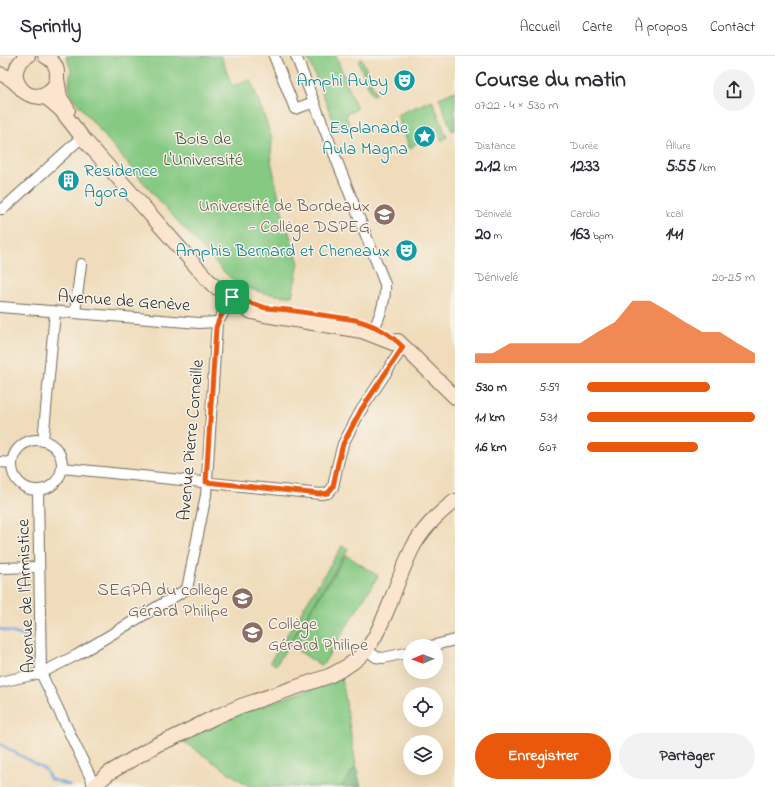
<!DOCTYPE html>
<html lang="fr">
<meta charset="utf-8">
<style>
body{margin:0;font-family:"Indie Flower",sans-serif;background:#f2f2f3;color:#2b2b33;height:100vh;display:flex;flex-direction:column;font-size:15px;white-space:nowrap}
*{box-sizing:border-box;margin:0}
p{font-size:13px;color:#7c7c81}
.icon{flex:none;width:22px;height:22px;fill:none;stroke:currentColor;stroke-width:2;stroke-linecap:round;stroke-linejoin:round}
.map{position:relative;flex:1;overflow:hidden}
.panel{display:flex;flex-direction:column;background:#fff;width:320px}
.panel>*{flex:none}
.needle{width:26px;rotate:269deg}
.tools{position:absolute;left:403px;top:583px;display:grid;gap:8px}
.tools a{display:grid;place-items:center;width:40px;height:40px;border-radius:50%;background:#fff;box-shadow:0 4px 16px #0002;font-size:20px}
.pin{position:absolute;display:grid;place-items:center;width:34px;height:34px;color:#fff;margin:-17px;border-radius:8px;box-shadow:0 2px 6px #0006}
.round{display:grid;place-items:center;flex:none;width:42px;height:42px;border-radius:21px;background:#f2f2f3}
.summary{display:flex;align-items:center;justify-content:space-between;height:68px;padding:0 20px}
h1{font-size:22px;font-weight:700;line-height:30px}
.stats{display:grid;grid-template-columns:repeat(3,1fr);gap:6px;height:68px;padding:4px 20px}
.stats div{display:grid;align-content:center}
.stats b{font-size:17px;font-weight:700}
.stats small{font-size:11px;font-weight:400}
.stats p{font-size:11px}
.chart{height:112px;padding:8px 20px}
.chart p{display:flex;justify-content:space-between}
.chart svg{width:100%;height:72px;margin-top:4px;fill:#ea580c;opacity:.7}
.cta{display:flex;gap:8px;margin-top:auto;padding:8px 20px}
.cta a{flex:1;height:46px;border-radius:24px;background:#ea580c;color:#fff;font-size:16px;font-weight:700;line-height:46px;text-align:center}
.cta a+a{background:#f2f2f3;color:#2b2b33}
ul{padding:0 20px;list-style:none;font-size:13px}
li{display:grid;grid-template-columns:64px 48px 1fr;align-items:center;height:30px}
li i{height:10px;border-radius:5px;background:#ea580c}
header{display:flex;align-items:center;gap:24px;box-sizing:border-box;height:56px;padding:0 20px;background:#fff;border-bottom:1px solid #e1e1e2}
header strong{font-size:19px}
nav{display:flex;gap:22px;margin-inline-start:auto;font-size:14px}
main{display:flex;flex:1;min-height:0}
.map>svg:first-child{display:block}
.green{fill:#85c982;stroke:#587a56}
.forest{fill:#6cad70;stroke:#4c6c4e}
.lines{fill:none;stroke-linecap:round;stroke-linejoin:round}
.stream{stroke:#6ca1d9;stroke-width:2.5}
.street-casing{stroke:#70695d;stroke-width:12}
.secondary-casing{stroke:#70695d;stroke-width:16}
.street{stroke:#fff;stroke-width:10}
.secondary{stroke:#fbe5cf;stroke-width:14}
.route-casing{stroke:#fff;stroke-width:8}
.route{stroke:#ea580c;stroke-width:5}
.labels{text-anchor:middle;stroke-width:3;stroke-linejoin:round;paint-order:stroke}
.culture-label{font-size:18px;fill:#0d838f;stroke:#f7f3e8;text-anchor:end}
.park-label{font-size:18px;fill:#465a45;stroke:#f7f3e8}
.education-label{font-size:18px;fill:#785e54;stroke:#f7f3e8;text-anchor:end}
.street-label{font-size:18px;fill:#2b2b2b;stroke:#f7f3e8}
</style>
<header>
<strong>Sprintly</strong>
<nav><a>Accueil</a><a>Carte</a><a>À propos</a><a>Contact</a></nav>
</header>
<main>
<div class="map">
<svg width="455" height="731" viewBox="0 0 455 731">
<rect width="100%" height="100%" fill="#f7f3e8"/>
<filter id="ink" filterUnits="userSpaceOnUse"><feTurbulence type="fractalNoise" baseFrequency=".025" numOctaves="2"/><feDisplacementMap in="SourceGraphic" scale="8" xChannelSelector="R" yChannelSelector="G"/><feConvolveMatrix kernelMatrix="1 2 1 2 8 2 1 2 1" color-interpolation-filters="sRGB"/></filter>
<filter id="wash" filterUnits="userSpaceOnUse"><feTurbulence type="fractalNoise" baseFrequency=".012" numOctaves="4" result="noise"/><feDisplacementMap in="SourceGraphic" scale="16" xChannelSelector="R" yChannelSelector="G"/><feGaussianBlur stdDeviation="0.9" result="paint"/><feColorMatrix in="noise" values="0 0 0 0 0 0 0 0 0 0 0 0 0 0 0 0 0 1.4 0 .05"/><feComposite in="paint" operator="in"/></filter>
<g filter="url(#wash)">
<rect width="100%" height="100%" fill="#f0dcba"/>
<g class="green">
<path d="M66 0H221L232 30 251 24 272 82 271 105 282 156 299 207 292 240C270 240 243 234 226 218L159 145 72 41 69 29 71 14Z"/>
<path d="M307 0H336L357 53 346 58 349 69 337 74Z"/>
<path d="M362 3 376 38 372 39 358 5Z"/>
<path d="M455 35V73L452 75 439 42Z"/>
<path d="M432 44 447 81 442 85 436 69 410 93 397 59Z"/>
<path d="M342 490 348 493 276 609 270 606Z"/>
<path d="M346 499 378 520 322 610 289 589Z"/>
<path d="M342 622 356 710 341 731H250L181 684 222 664Z"/>
</g>
<path class="forest" d="M356 710 361 731H341Z"/>
<g class="lines">
<g class="stream">
<path d="M0 573 31 582"/>
<path d="M0 688 46 714 50 723 69 729"/>
</g>
</g>
</g>
<g filter="url(#ink)">
<g class="lines">
<defs>
<g id="street">
<path d="M274 0 295 53 314 46"/>
<path d="M296 0 385 228C386 244 381 256 375 271"/>
<path d="M0 153H3L82 81"/>
<path d="M0 251 199 267 217 266 221 261 232 241"/>
<path d="M75 257 81 208"/>
<circle cx="37" cy="409" r="25"/>
<path d="M43 385 55 256"/>
<path d="M0 406 12 407"/>
<path d="M62 412 321 438 328 437 333 431 338 407 343 388 360 356 403 291"/>
<path d="M38 434 41 617 89 718 94 731"/>
<path d="M0 512 39 511"/>
<path d="M431 590 455 584"/>
<path d="M366 593 376 601 383 602 410 596"/>
<path d="M0 626 41 617 77 599 187 533 206 439 217 266"/>
</g>
<g id="secondary">
<path d="M28 0C1 14 24 52 48 36 54 32 57 27 57 20 58 11 53 4 45 0"/>
<path d="M0 18C9 20 14 26 20 31"/>
<path d="M57 23 60 41 68 54"/>
<path d="M34 40 47 42 61 54 82 81 208 224 215 231 222 233 232 241 241 251 252 256 265 259 362 275 403 291"/>
<path d="M398 285 455 341"/>
<path d="M94 730 109 717 158 688 173 682 215 661 241 650 329 620C343 613 356 606 366 594 377 581 382 565 389 550 396 531 403 511 412 493 421 475 438 457 455 445"/>
</g>
</defs>
<use href="#street" class="street-casing"/>
<use href="#secondary" class="secondary-casing"/>
<use href="#street" class="street"/>
<use href="#secondary" class="secondary"/>
</g>
</g>
<g class="lines" filter="url(#ink)">
<defs>
<path id="route" d="M232 241 266 252 288 254 356 264C376 270 388 276 403 291L361 354 343 388 338 407 333 431 328 437 320 438 206 426 216 272C218 263 227 250 232 241Z"/>
</defs>
<use href="#route" class="route-casing"/>
<use href="#route" class="route"/>
</g>
<defs>
<symbol id="theatre-disc" viewBox="-11 -11 22 22"><circle r="9.5" fill="#0f9aa8" stroke="#f7f3e8"/><path d="M-5-5.5Q0-4 5-5.5V0Q5 5 0 6Q-5 5-5 0ZM-3.3-2.5H-1v1.5H-3.3ZM1-2.5H3.3v1.5H1ZM-2.8 1Q0 5.5 2.8 1Z" fill="#fff"/></symbol>
<symbol id="sight-disc" viewBox="-11 -11 22 22"><circle r="9.5" fill="#0f9aa8" stroke="#f7f3e8"/><path d="M0-6L1.8-2.2L6-1.7L2.9 1.2L3.7 5.4L0 3.3L-3.7 5.4L-2.9 1.2L-6-1.7L-1.8-2.2Z" fill="#fff"/></symbol>
<symbol id="building-disc" viewBox="-11 -11 22 22"><circle r="9.5" fill="#0f9aa8" stroke="#f7f3e8"/><path d="M-4-6H4V6H1V3H-1V6H-4ZM-2.5-4.3h1.7v1.8h-1.7ZM.8-4.3h1.7v1.8H.8ZM-2.5-1h1.7V.8h-1.7ZM.8-1h1.7V.8H.8Z" fill="#fff"/></symbol>
<symbol id="university-disc" viewBox="-11 -11 22 22"><circle r="9.5" fill="#8d6e63" stroke="#f7f3e8"/><path d="M0-5L7-2L0 1L-7-2ZM-4 1L0 2.5L4 1V4Q0 6-4 4Z" fill="#fff"/></symbol>
<symbol id="school-disc" viewBox="-11 -11 22 22"><circle r="9.5" fill="#8d6e63" stroke="#f7f3e8"/><path d="M0-5L7-2L0 1L-7-2ZM-4 1L0 2.5L4 1V4Q0 6-4 4Z" fill="#fff"/></symbol>
</defs>
<g fill-rule="evenodd">
<use href="#theatre-disc" x="392" y="12" width="25" height="25"/>
<use href="#sight-disc" x="412" y="68" width="25" height="25"/>
<use href="#building-disc" x="56" y="112" width="25" height="25"/>
<use href="#university-disc" x="372" y="146" width="25" height="25"/>
<use href="#theatre-disc" x="394" y="182" width="25" height="25"/>
<use href="#school-disc" x="230" y="530" width="25" height="25"/>
<use href="#school-disc" x="240" y="564" width="25" height="25"/>
</g>
<g class="labels">
<g class="culture-label">
<text x="388" y="30">Amphi Auby</text>
<text x="408" y="77">Esplanade<tspan x="408" dy="21">Aula Magna</tspan></text>
<text x="84" y="120" text-anchor="start">Residence<tspan x="84" dy="21">Agora</tspan></text>
<text x="390" y="200">Amphis Bernard et Cheneaux</text>
</g>
<g class="park-label">
<text x="203" y="88">Bois de<tspan x="203" dy="21">L'Université</tspan></text>
</g>
<g class="education-label">
<text x="370" y="155">Université de Bordeaux<tspan x="370" dy="21">- Collège DSPEG</tspan></text>
<text x="228" y="539">SEGPA du collège<tspan x="228" dy="21">Gérard Philipe</tspan></text>
<text x="268" y="573" text-anchor="start">Collège<tspan x="268" dy="21">Gérard Philipe</tspan></text>
</g>
<g class="street-label">
<text transform="translate(124 244) rotate(4)" y="6">Avenue de Genève</text>
<text transform="translate(190 384) rotate(-85)" y="6">Avenue Pierre Corneille</text>
<text transform="translate(25 540) rotate(-92)" y="6">Avenue de l'Armistice</text>
</g>
</g>
</svg>
<div class="tools">
<a><svg class="needle" viewBox="-14 -14 28 28"><path d="M0-13l5 13h-10z" fill="#e53935"/><path d="M0 13l5-13h-10z" fill="#7c7c81"/></svg></a>
<a><svg class="icon" aria-label="locate" viewBox="0 0 24 24"><circle cx="12" cy="12" r="6"/><path d="M12 2v4M12 18v4M2 12h4M18 12h4"/></svg></a>
<a><svg class="icon" aria-label="layers" viewBox="0 0 24 24"><path d="M12 4l9 5-9 5-9-5zM3 14l9 5 9-5"/></svg></a>
</div>
<div class="pin" style="left:232px;top:241px;background:#1e9e55"><svg class="icon" aria-label="arrive" viewBox="0 0 24 24"><path d="M6 21V4h12l-3 4 3 4H6"/></svg></div>
</div>
<section class="panel">
<div class="summary"><div><h1>Course du matin</h1><p>07:22 · 4 × 530 m</p></div><a class="round"><svg class="icon" aria-label="share" viewBox="0 0 24 24"><path d="M12 15V3M7 8l5-5 5 5M5 13v7h14v-7"/></svg></a></div>
<div class="stats">
<div><p>Distance</p><b>2.12<small> km</small></b></div>
<div><p>Durée</p><b>12:33</b></div>
<div><p>Allure</p><b>5:55<small> /km</small></b></div>
</div>
<div class="stats">
<div><p>Dénivelé</p><b>20<small> m</small></b></div>
<div><p>Cardio</p><b>163<small> bpm</small></b></div>
<div><p>kcal</p><b>141</b></div>
</div>
<div class="chart"><p><span>Dénivelé</span>20–25 m</p>
<svg viewBox="0 0 160 44" preserveAspectRatio="none"><path d="M0 44V38L10 38L20 32L30 32L40 32L50 32L60 32L70 25L80 19L90 6L100 6L110 12L120 19L130 25L140 25L150 32L160 38V44z"/></svg>
</div>
<ul>
<li><b>530 m</b>5:59<i style="width:73%"></i></li>
<li><b>1.1 km</b>5:31<i style="width:100%"></i></li>
<li><b>1.6 km</b>6:07<i style="width:66%"></i></li>
</ul>
<div class="cta"><a>Enregistrer</a><a>Partager</a></div>
</section>
</main>
